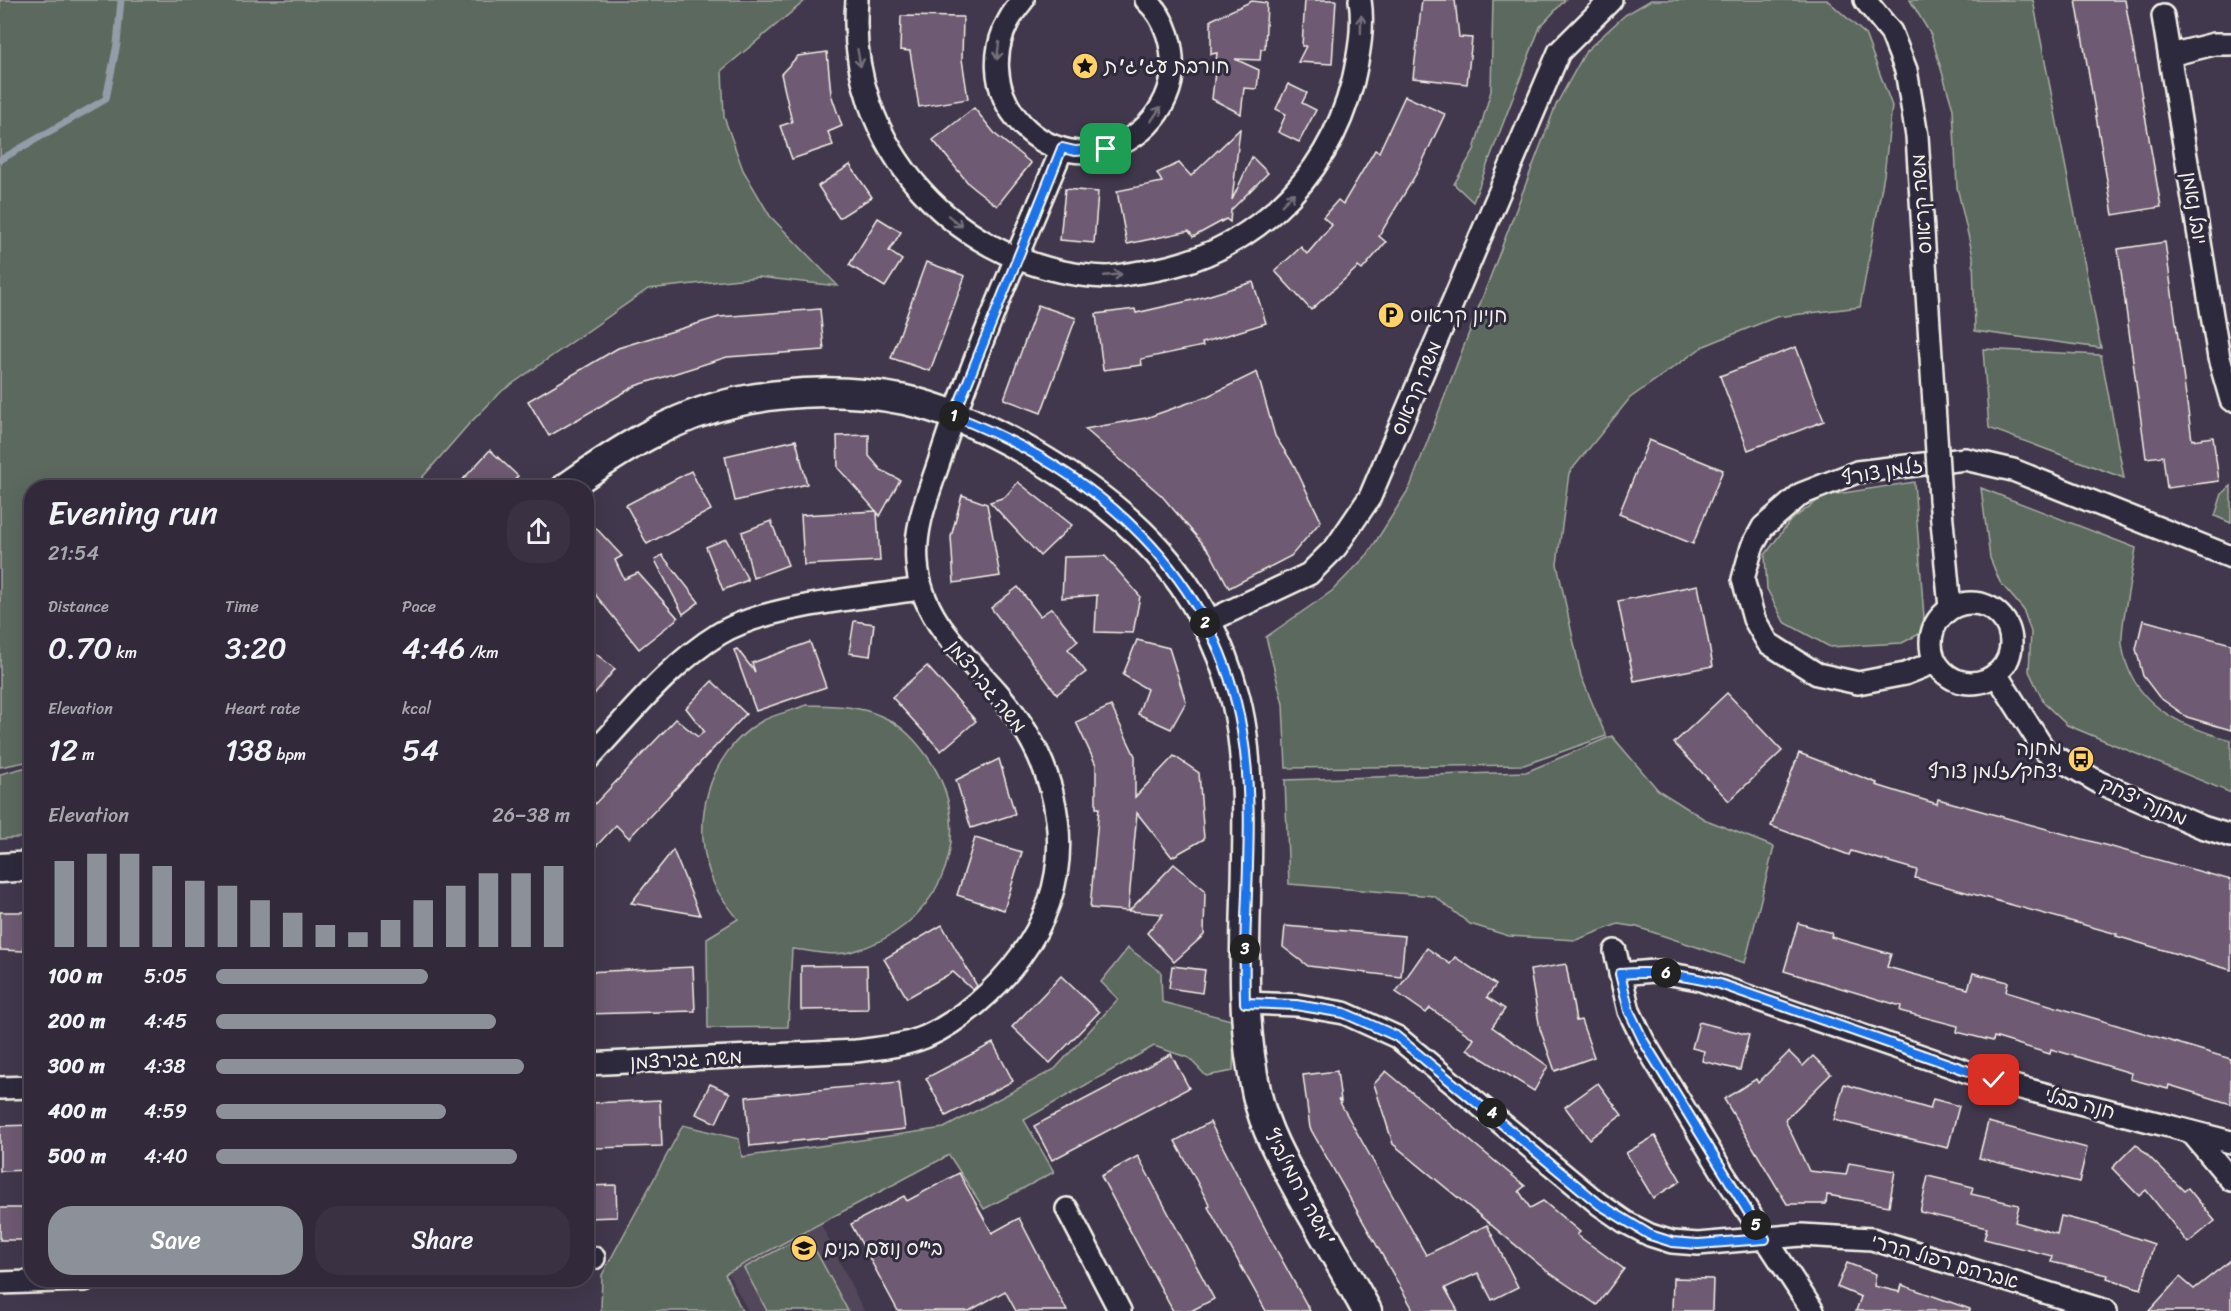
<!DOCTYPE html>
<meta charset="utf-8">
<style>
body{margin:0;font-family:Sriracha,"Playpen Sans Hebrew",sans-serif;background:#3a3242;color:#f1f3f6;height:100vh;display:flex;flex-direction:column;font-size:22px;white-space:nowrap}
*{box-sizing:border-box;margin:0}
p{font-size:20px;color:#a8a7af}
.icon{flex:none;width:33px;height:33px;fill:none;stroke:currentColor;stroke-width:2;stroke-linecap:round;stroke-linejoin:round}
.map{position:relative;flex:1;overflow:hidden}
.details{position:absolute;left:24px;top:480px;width:570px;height:807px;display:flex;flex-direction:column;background:#322a3a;border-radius:24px;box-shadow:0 6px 24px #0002,0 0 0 2px #4d4654}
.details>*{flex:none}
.pin{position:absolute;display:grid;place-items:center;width:51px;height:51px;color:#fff;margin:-26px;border-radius:12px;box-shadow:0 3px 9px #0006}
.km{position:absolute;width:30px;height:30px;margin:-15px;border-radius:50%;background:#222;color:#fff;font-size:16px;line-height:30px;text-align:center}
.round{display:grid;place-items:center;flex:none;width:63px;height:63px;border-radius:24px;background:#3a3242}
.overview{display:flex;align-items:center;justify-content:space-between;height:102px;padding:0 24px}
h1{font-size:33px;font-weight:600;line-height:45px}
.metrics{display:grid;grid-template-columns:repeat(3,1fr);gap:9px;height:102px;padding:6px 24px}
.metrics div{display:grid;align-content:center}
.metrics b{font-size:30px;font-weight:600}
.metrics small{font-size:16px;font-weight:400}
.metrics p{font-size:16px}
.chart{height:168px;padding:12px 24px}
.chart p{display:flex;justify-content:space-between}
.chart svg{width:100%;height:108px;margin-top:6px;stroke:#8c9099;stroke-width:6}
.cta{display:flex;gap:12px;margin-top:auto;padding:12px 24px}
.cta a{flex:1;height:69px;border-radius:24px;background:#8c9099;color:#fff;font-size:24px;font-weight:600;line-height:69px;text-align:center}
.cta a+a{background:#3a3242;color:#f1f3f6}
ul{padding:0 24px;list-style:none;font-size:20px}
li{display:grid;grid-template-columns:96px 72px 1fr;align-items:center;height:45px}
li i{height:15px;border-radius:8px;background:#8c9099}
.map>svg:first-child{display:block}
.built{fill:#52465b}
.green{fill:#5b695e;stroke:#a8ada3;stroke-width:1.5}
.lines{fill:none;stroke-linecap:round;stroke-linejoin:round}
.stream{stroke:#939ca7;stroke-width:7}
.building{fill:#6e5a72;stroke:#f4f1e8;stroke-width:1.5}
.street-casing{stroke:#f4f1e8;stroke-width:26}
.secondary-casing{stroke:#f4f1e8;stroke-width:33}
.street{stroke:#2f2a3d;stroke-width:21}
.secondary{stroke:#2f2a3d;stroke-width:28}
.street-bridge-casing{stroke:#f4f1e8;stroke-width:26;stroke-linecap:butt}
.street-bridge{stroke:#2f2a3d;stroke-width:21}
.oneway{stroke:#747079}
.route-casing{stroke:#fff;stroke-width:12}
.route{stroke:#1a73e8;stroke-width:8}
.labels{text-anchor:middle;stroke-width:6;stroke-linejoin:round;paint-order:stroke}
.poi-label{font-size:20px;fill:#f4f1e8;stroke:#2f2a3d;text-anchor:start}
.street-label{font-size:20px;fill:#f4f1e8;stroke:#2f2a3d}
</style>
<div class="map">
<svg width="2231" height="1311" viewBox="0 0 2231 1311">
<rect width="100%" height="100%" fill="#42384d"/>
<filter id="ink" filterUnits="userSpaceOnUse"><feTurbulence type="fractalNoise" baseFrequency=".0167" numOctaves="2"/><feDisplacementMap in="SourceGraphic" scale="12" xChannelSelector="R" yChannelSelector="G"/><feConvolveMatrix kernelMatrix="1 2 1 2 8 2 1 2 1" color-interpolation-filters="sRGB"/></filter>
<g filter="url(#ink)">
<path class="built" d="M821 1224 864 1311H748L728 1273Z"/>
<g class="green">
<path d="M0 0H806L722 70 724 117 743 170 770 216 838 286 758 277 648 289 502 391 468 425 414 487 32 488 31 761 0 767Z"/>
<path d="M1493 0H1565L1540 27 1473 202 1454 184 1474 150 1491 91Z"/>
<path d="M1651 0H1827L1865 34 1892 106 1884 175 1860 307 1776 317 1704 346 1630 398 1569 473 1557 564 1581 676 1606 736 1524 765 1286 768 1283 704 1266 637 1332 591 1368 554 1410 487 1556 105 1586 51 1625 15Z"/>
<path d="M1910 0H2033L2101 348 1975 331 1973 256 1957 187 1953 109 1931 35Z"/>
<path d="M1983 349 2101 355 2124 478 1989 428Z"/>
<path d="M1914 482 1925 631 1902 643 1830 647 1784 622 1767 589 1765 555 1790 521 1824 496Z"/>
<path d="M2231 486V523L2215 516 2222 494Z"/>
<path d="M1981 488 2136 548C2133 570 2120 625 2122 644 2130 704 2179 726 2231 740V793L2067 725 2044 703 2029 671 2031 632 2023 609 2000 582 1990 558Z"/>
<path d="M806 705C832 706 856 705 881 716 903 725 921 746 933 765 979 842 935 931 850 952 833 957 809 950 792 949L788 1027 708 1028 707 938 738 919C730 908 719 896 714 884 689 828 706 753 762 721 775 714 792 711 806 705Z"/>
<path d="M1612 736 1658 790 1704 819 1774 847 1745 963 1637 927 1618 924 1576 940 1509 936 1470 924 1434 896 1289 884 1285 780 1526 772Z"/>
<path d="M31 766V837L0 839V774Z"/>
<path d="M1128 948 1161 972 1162 1002 1235 1021 1233 1071 1206 1076 1189 1058 1154 1046 1024 1120 1054 1172 984 1209 949 1155 725 1274 742 1311H601L602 1275 683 1125 739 1139 742 1157 944 1128 1055 1069 1118 999 1101 982Z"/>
<path d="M807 1234 848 1311H767L744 1268Z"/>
</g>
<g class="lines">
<path class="stream" d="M0 160 106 99 117 44 121 0"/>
</g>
<g class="building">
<path d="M1305 0H1336L1332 64 1298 62 1306 46H1302Z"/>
<path d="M1422 0H1455L1459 37 1472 38 1467 84 1413 78Z"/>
<path d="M2076 0H2125L2161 207 2113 215Z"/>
<path d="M1252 1 1267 3 1265 49H1261L1260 60 1235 59 1259 70 1257 89 1244 88 1241 114 1212 99 1217 53 1211 54V20Z"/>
<path d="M901 16 963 17 962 59 968 99 919 107 910 51 900 50Z"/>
<path d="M827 52 831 94 842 126 828 132 833 145 792 159 780 126 792 122 781 74 798 56Z"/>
<path d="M1288 84 1307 93 1302 103 1316 110 1299 142 1278 132 1286 114 1276 109Z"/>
<path d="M1405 96 1445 114 1418 171 1379 236 1386 242 1362 270 1358 267 1311 310 1275 271 1301 247 1307 254 1332 225 1323 217 1338 200 1343 204 1375 150 1379 152Z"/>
<path d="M974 108 996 135 1031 163 997 206 969 184 933 140Z"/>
<path d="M1240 129 1232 200 1252 157 1268 173 1231 210 1230 222 1226 219 1193 237 1189 231 1127 244 1117 191 1162 182 1157 173 1179 163 1191 176Z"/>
<path d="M850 165 872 197 839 218 818 186Z"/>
<path d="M1065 189 1098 192 1094 243 1060 240Z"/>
<path d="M878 218 901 232 889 251 902 260 885 287 849 265Z"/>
<path d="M2165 242 2192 440 2213 437 2219 481 2167 488 2163 456 2146 458 2118 249Z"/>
<path d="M926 262 965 276 930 371 891 358Z"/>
<path d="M1253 282 1266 323 1202 343 1203 346 1141 359 1142 365 1103 370 1096 314 1135 309 1136 313 1197 299Z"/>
<path d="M1038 305 1076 318 1041 413 1004 399Z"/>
<path d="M820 309 824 350 727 357 635 386 549 436 528 401 618 348 719 317Z"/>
<path d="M1796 347 1824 421 1748 450 1720 376Z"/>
<path d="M1257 372 1275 436 1294 465 1321 521 1291 556 1229 588 1210 552 1161 495 1085 429 1146 418 1208 396Z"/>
<path d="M869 435V456L881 470 900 480 880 516 877 512 880 561 804 565 801 515 876 511 838 468 837 436Z"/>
<path d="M796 440 807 484 735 501 725 456Z"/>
<path d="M1649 440 1723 470 1693 544 1619 514Z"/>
<path d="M490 450 518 476 508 488H455Z"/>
<path d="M691 471 711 510 647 544 626 505Z"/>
<path d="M1018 482 1072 525 1040 556 990 502 1005 497Z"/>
<path d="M962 495 987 504 1000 576 954 583 951 537Z"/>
<path d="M771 521 788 565 753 578 742 532Z"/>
<path d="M596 528 622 556 615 560 624 579 638 573 678 618 639 649 586 583V537Z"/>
<path d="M726 539 748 580 723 590 706 547Z"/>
<path d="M662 555 699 602 683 614 655 560Z"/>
<path d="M1105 556 1140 596 1133 633 1095 632 1097 595 1062 598 1064 557Z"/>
<path d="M1698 585 1713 666 1634 681 1618 601Z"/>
<path d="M1018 587 1040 616 1052 608 1078 641 1068 649 1086 672 1057 694 991 608Z"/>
<path d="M2143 620 2231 644V730L2187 717 2159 697 2143 676 2136 649Z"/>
<path d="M854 621 874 624 870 656 849 653Z"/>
<path d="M1137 640 1169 648 1186 702 1171 729 1138 714 1147 689 1123 675Z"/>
<path d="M810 642 826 687 756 711 734 650 737 649 755 672 752 663Z"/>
<path d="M586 646 615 669 586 704Z"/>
<path d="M927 666 976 721 941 751 892 697Z"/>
<path d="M712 681 746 714 629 838 616 825 586 857V813L676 719 698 737 704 731 686 708Z"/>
<path d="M1727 693 1782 751 1729 801 1674 743Z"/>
<path d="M1111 706 1135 756V797L1174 756 1199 773 1204 839 1172 857 1137 813 1128 911 1090 908 1099 808H1096V765L1076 722Z"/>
<path d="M1799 753 1877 783 1876 785 1937 804 1938 799 2231 880V970L2116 936 2117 934 1915 878 1917 870 1851 851 1849 855 1771 826Z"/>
<path d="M999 759 1015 814 971 828 956 780Z"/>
<path d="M975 838 1022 852 1004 910 957 895Z"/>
<path d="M673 850 700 915 631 903Z"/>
<path d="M1174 864 1205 890 1204 935 1174 962 1147 933 1163 914 1129 911Z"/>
<path d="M0 912H25L24 951 0 950Z"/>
<path d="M1798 923 1832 933 1831 937 1891 954 1887 967 1968 989 1973 973 2008 982 2006 992 2231 1059V1104L2169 1085 2168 1089 2130 1079 2131 1073 2051 1049 2050 1054 1994 1037 1993 1041 1957 1032 1958 1026 1900 1011 1901 1006 1784 971Z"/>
<path d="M942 925 977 986 973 990 953 972 907 998 884 959Z"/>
<path d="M1285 926 1405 936 1401 977 1308 966 1283 947Z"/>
<path d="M1427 948 1450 964 1455 957 1496 985 1487 997 1505 1009 1492 1027 1548 1066 1534 1091 1467 1049 1474 1039 1430 1008 1426 1013 1396 992Z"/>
<path d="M1566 964 1576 1021 1581 1020 1594 1057 1555 1071 1540 1029 1530 970Z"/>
<path d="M867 965 868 1009 801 1010V966Z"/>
<path d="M1172 966 1205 970 1202 993 1169 988Z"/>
<path d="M693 967 695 1011 586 1014V972Z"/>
<path d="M1061 976 1099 1012 1050 1063 1012 1027Z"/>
<path d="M1699 1022 1749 1035 1740 1070 1702 1061 1704 1051 1692 1048Z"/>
<path d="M993 1043 1013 1081 946 1116 926 1078Z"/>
<path d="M1789 1052 1803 1066 1813 1056 1831 1074 1785 1120 1809 1171 1846 1175 1849 1163 1895 1171 1889 1206 1827 1195 1826 1204H1787L1724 1099 1756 1079 1758 1083Z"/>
<path d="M1171 1054 1189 1088 1052 1160 1034 1126Z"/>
<path d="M1337 1071 1341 1101 1338 1099 1426 1255 1487 1225 1518 1287 1492 1300 1478 1273 1445 1288 1458 1311H1414L1310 1128 1303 1075Z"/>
<path d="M1386 1071 1525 1186 1519 1191 1530 1208 1543 1201 1580 1232 1577 1235 1624 1269 1597 1305 1547 1271 1393 1144 1374 1084Z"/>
<path d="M899 1082 905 1129 750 1146 746 1097Z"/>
<path d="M1598 1083 1622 1115 1589 1139 1565 1107Z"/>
<path d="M710 1084 730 1093 716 1123 696 1114Z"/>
<path d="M1844 1084 1930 1109 1933 1099 1959 1106 1948 1148 1834 1120Z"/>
<path d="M660 1100 662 1146 594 1148 592 1103Z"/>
<path d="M1210 1122 1271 1240 1310 1311H1266L1208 1207 1210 1206 1175 1141Z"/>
<path d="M1988 1122 2087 1148 2079 1182 1979 1158Z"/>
<path d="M32 1125V1170L0 1171V1126Z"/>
<path d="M1655 1136 1681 1181 1653 1198 1626 1153Z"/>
<path d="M2136 1144 2184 1191 2188 1188 2215 1221 2188 1243 2146 1190 2139 1196 2112 1168Z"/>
<path d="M1138 1156 1214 1299 1191 1311H1173L1101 1176Z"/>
<path d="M959 1173 992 1233 1019 1218 1067 1311H1016L1005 1291 969 1311H898L851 1224 904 1196 907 1201Z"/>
<path d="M1928 1176 1973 1187 1971 1194 2019 1205 2015 1222 2057 1234 2061 1216 2098 1225 2154 1244 2141 1289 2107 1278 2108 1275 2051 1262 2052 1256 1984 1239 1987 1228 1920 1212Z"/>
<path d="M616 1185 617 1217 586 1218V1186Z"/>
<rect x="0" y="1208" width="32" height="32"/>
<path d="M2231 1260V1311H2149L2180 1277 2194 1289Z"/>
<path d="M1847 1263 1876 1274 1874 1286 1900 1292 1902 1285 1970 1309V1311H1856L1861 1297 1837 1287Z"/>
<path d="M1673 1278 1713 1279 1712 1311H1672Z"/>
</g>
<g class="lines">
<defs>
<g id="street">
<path d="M857 0C844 145 959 272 1106 277 1117 277 1130 273 1142 272 1247 257 1327 183 1353 81 1359 54 1364 27 1360 0"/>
<path d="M1023 0C947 88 1056 200 1142 130 1157 117 1170 96 1172 75 1174 48 1167 19 1146 0"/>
<path d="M1865 0 1891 32 1906 70 1917 136 1935 420"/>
<path d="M2163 16 2219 358 2231 400"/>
<path d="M2170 55 2214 44H2231"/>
<path d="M1940 499 1950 608"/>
<circle cx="1971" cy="643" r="40"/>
<path d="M1205 623 1309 574 1336 547 1370 497 1559 52 1611 0"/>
<path d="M1935 662 1905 674 1858 683 1817 674 1768 643 1754 619 1743 579 1752 547 1763 527 1801 494 1857 472 1965 459 2013 470 2231 557"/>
<path d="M1996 674 2045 751 2100 783 2202 827 2231 836"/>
<path d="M586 761C628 717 667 666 719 634 766 605 864 598 920 589"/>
<path d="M1615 951 1629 1011 1644 1042 1723 1173 1813 1311"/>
<path d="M1620 974 1654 971 1698 979 1994 1081 2231 1142"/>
<path d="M1245 1003 1297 1005 1344 1013 1397 1037 1599 1204 1625 1222 1650 1235 1672 1242 1698 1244 1801 1235 1872 1239 2106 1311"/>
<path d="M586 1064 856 1051C879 1048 903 1046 925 1037 961 1021 997 989 1020 957 1083 872 1064 770 998 693 964 654 920 618 917 562 914 527 928 495 939 462 973 355 1019 252 1062 149"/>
<path d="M0 1088 32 1087"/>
<path d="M2191 1132 2231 1180"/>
<path d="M1067 1209 1120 1311"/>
<path d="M586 1258H594"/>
<path d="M0 1283 85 1280"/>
</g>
<g id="secondary">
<path d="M566 488C619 450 672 416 736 402 790 390 850 389 905 400 947 409 990 430 1027 451 1131 511 1203 578 1235 697 1244 731 1246 766 1247 800 1250 898 1235 998 1257 1095 1266 1134 1286 1167 1305 1202 1326 1238 1347 1275 1367 1311"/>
<path d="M0 868 32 866"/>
</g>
</defs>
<use href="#street" class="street-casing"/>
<use href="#secondary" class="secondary-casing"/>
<use href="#street" class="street"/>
<use href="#secondary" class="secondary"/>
<defs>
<path id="street-bridge" d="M1935 420 1940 499"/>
</defs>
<use href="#street-bridge" class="street-bridge-casing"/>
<use href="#street-bridge" class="street-bridge"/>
</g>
<defs><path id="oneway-shaft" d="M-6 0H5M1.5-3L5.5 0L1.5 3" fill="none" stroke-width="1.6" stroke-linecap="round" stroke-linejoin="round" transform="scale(1.5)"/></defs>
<g class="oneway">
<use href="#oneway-shaft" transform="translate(1361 24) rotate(-89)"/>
<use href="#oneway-shaft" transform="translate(998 51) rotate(97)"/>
<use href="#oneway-shaft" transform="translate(859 58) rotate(80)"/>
<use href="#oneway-shaft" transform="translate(1156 114) rotate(-56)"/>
<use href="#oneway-shaft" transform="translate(1288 199) rotate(-45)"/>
<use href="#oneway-shaft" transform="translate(955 221) rotate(39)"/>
<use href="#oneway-shaft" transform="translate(1113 275) rotate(-5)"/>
</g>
</g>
<g class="lines" filter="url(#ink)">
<defs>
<path id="route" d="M1106 149 1075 151 1062 148 954 416C1096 471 1216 574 1242 731 1257 820 1242 913 1245 1003L1296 1005 1344 1013 1396 1036 1599 1204 1650 1235 1672 1242 1698 1244 1765 1239 1644 1042 1629 1011 1620 974C1658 971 1683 975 1720 984L1994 1080"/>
</defs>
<use href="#route" class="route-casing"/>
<use href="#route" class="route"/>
</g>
<defs>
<symbol id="sight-disc" viewBox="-11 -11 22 22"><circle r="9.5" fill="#ffd166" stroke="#2f2a3d"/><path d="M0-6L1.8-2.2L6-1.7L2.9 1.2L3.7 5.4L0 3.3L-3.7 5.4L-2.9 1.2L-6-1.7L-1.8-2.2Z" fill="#111"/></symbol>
<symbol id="parking-disc" viewBox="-11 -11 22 22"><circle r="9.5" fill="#ffd166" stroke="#2f2a3d"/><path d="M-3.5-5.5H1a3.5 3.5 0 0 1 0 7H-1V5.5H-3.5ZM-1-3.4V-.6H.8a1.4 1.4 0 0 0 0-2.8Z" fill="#111"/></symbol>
<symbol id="bus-disc" viewBox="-11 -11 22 22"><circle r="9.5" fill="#ffd166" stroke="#2f2a3d"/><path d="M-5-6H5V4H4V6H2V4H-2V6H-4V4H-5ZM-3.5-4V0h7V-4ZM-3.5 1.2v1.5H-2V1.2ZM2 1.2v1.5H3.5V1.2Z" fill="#111"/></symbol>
<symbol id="school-disc" viewBox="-11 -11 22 22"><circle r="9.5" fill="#ffd166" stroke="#2f2a3d"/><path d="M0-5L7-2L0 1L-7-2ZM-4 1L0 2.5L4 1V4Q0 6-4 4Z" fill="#111"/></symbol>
</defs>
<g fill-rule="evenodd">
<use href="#sight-disc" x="1070" y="51" width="30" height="30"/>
<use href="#parking-disc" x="1376" y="300" width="30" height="30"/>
<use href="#bus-disc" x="2066" y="744" width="30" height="30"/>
<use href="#school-disc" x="789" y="1233" width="30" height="30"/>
</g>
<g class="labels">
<g class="poi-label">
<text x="1104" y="73">חורבת עג'ג'ת</text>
<text x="1410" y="322">חניון קראוס</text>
<text x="2062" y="755" text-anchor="end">מחנה<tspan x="2062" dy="23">יצחק/זלמן צורף</tspan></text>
<text x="824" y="1255">בי"ס נועם בנים</text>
</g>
<g class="street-label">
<text transform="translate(1921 204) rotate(-94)" y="7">משה קראוס</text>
<text transform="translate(2195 208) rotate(81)" y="7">יובל נאמן</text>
<text transform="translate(1416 388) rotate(-67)" y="7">משה קראוס</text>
<text transform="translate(1882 471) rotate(-10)" y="7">זלמן צורף</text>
<text transform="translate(987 686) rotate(51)" y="7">משה גבירצמן</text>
<text transform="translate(2144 801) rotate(24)" y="7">מחנה יצחק</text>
<text transform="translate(686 1059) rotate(-3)" y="7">משה גבירצמן</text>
<text transform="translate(2080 1103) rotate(15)" y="7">חנה בבלי</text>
<text transform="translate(1300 1187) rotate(62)" y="7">משה רחמילביץ'</text>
<text transform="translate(1945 1261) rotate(16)" y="7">אברהם רפול הררי</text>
</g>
</g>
</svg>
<div class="pin" style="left:1106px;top:149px;background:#1e9e55"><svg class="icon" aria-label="arrive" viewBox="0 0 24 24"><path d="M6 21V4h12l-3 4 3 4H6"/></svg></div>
<div class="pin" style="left:1994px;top:1080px;background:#d93025"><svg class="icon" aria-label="check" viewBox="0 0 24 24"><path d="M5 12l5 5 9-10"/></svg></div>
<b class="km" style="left:954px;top:416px">1</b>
<b class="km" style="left:1205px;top:623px">2</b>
<b class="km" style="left:1245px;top:949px">3</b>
<b class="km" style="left:1492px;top:1113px">4</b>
<b class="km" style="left:1756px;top:1225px">5</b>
<b class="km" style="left:1666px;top:973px">6</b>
<section class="details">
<div class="overview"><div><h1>Evening run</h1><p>21:54</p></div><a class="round"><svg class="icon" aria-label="share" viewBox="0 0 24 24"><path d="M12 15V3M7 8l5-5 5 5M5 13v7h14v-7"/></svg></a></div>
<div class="metrics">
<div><p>Distance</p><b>0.70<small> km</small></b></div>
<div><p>Time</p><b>3:20</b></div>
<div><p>Pace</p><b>4:46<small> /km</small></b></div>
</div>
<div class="metrics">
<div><p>Elevation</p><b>12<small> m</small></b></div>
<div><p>Heart rate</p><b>138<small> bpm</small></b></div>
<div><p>kcal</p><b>54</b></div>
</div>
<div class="chart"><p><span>Elevation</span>26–38 m</p>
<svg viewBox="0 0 160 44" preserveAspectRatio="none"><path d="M5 44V9M15 44V6M25 44V6M35 44V11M45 44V17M55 44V19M65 44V25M75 44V30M85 44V35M95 44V38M105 44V33M115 44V25M125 44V19M135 44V14M145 44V14M155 44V11"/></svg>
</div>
<ul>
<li><b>100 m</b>5:05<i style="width:60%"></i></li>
<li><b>200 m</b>4:45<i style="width:79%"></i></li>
<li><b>300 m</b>4:38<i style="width:87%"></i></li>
<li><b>400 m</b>4:59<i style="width:65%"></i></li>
<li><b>500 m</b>4:40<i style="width:85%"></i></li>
</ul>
<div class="cta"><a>Save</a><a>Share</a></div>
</section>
</div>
